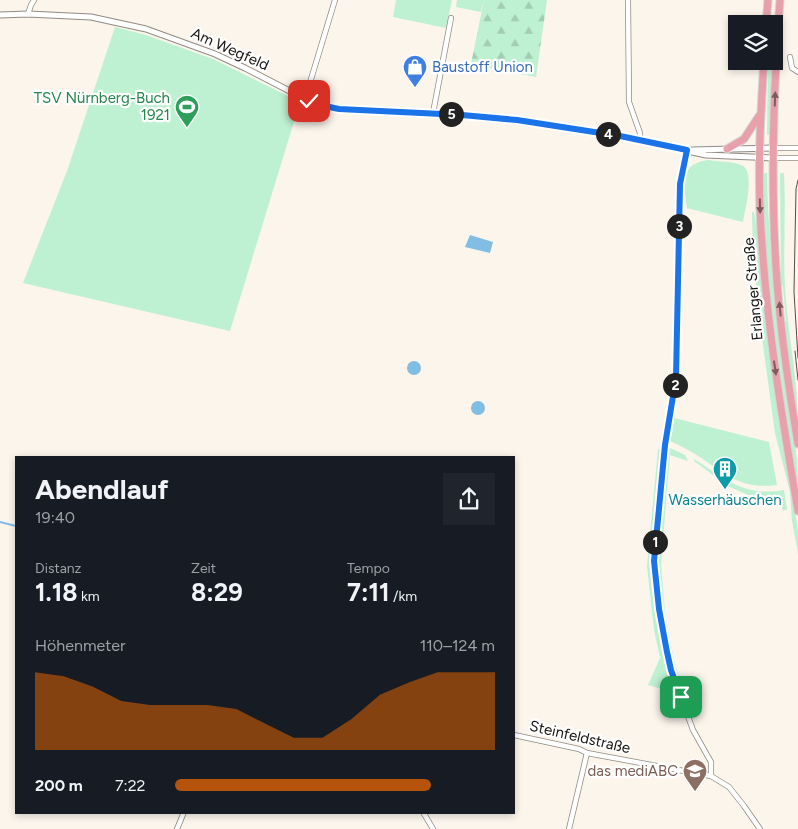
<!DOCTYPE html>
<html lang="de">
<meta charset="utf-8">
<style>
body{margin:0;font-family:Figtree,sans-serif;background:#20242c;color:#f1f3f6;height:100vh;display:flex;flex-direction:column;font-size:19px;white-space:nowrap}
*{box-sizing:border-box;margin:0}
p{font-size:16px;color:#9ea1a6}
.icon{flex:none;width:28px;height:28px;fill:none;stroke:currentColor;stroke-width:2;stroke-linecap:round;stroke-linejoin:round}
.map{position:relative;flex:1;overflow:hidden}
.sheet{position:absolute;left:15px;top:456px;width:500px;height:358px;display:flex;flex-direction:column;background:#171b24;border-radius:0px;box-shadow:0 2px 8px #0003}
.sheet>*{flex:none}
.controls{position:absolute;left:728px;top:15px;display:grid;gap:10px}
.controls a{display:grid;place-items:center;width:55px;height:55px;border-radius:0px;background:#171b24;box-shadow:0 2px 8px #0003;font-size:25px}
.pin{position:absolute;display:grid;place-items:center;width:42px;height:42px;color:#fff;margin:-21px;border-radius:10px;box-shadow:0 2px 8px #0006}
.km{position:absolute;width:25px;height:25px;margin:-12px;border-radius:50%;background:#222;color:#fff;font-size:14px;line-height:25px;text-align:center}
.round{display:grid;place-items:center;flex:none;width:52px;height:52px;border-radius:0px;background:#20242c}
.overview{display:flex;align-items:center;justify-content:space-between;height:85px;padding:0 20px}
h1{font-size:28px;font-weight:700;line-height:38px}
.stats{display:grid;grid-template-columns:repeat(3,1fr);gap:8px;height:85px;padding:5px 20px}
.stats div{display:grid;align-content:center}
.stats b{font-size:25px;font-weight:700}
.stats small{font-size:14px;font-weight:400}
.stats p{font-size:14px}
.chart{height:140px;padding:10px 20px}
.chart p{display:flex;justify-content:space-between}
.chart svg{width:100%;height:90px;margin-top:5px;fill:#b45309;opacity:.7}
ul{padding:0 20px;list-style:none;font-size:16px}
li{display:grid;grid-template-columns:80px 60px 1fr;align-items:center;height:38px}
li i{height:12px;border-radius:6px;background:#b45309}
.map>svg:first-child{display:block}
.green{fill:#bef0d2}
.forest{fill:url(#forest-firs)}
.water{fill:#82bde3}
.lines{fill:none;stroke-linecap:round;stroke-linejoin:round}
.stream{stroke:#82bde3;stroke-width:2}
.minor-casing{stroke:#908b83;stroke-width:6}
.tertiary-casing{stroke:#908b83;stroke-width:7}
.primary-casing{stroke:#d5d5d4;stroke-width:9}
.minor{stroke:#fff;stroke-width:4.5}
.tertiary{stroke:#fff;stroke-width:5}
.primary{stroke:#e8a1ab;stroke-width:7}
.tram{stroke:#524f4a;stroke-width:1}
.oneway{fill:#7f5a5e}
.route-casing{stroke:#fff;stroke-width:10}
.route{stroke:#1a73e8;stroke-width:6}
.labels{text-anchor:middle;stroke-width:4.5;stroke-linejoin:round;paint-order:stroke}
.street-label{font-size:15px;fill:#161411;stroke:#fff}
.shop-label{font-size:15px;fill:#366cbe;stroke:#fff;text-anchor:start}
.leisure-label{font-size:15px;fill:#27864d;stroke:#fff;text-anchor:end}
.culture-label{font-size:15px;fill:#0d838f;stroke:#fff}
.education-label{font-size:15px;fill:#785e54;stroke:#fff;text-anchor:end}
</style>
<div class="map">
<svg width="798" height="829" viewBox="0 0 798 829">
<defs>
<pattern id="forest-firs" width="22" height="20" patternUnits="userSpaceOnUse" patternTransform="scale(1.25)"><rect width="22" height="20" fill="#bef0d2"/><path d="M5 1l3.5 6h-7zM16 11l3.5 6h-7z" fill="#a3cdb3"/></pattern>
</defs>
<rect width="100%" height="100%" fill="#fbf5ec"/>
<g class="green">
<path d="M396 0H452L446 28 393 17Z"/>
<path d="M457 0H484L481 12 456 7Z"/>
<path d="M115 27 146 35 213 59 300 102 230 331 23 283 67 171Z"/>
<path d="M768 61H773L770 135H767Z"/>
<path d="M709 160C719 162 731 161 741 165 756 170 745 210 743 222L687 208C684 186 678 163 709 160Z"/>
<path d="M763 173H767C768 246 778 318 787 390 791 421 798 451 798 482H796C780 379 764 277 763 173Z"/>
<path d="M780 173H784C786 212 783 250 785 288 788 335 798 380 798 426L784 323 786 321 783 287 781 285Z"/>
<path d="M752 212H754L757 229 771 360 798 530V554L792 521 790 492 775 433 759 315 753 255Z"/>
<path d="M674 418 769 442 777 485C738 490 724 472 695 454 687 449 679 445 670 441Z"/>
<path d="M670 448 685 455 688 461 670 455 661 564 665 614 674 660 685 696 648 685 660 658 654 630 647 566 658 449Z"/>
<path d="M694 459C726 479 743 497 784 490L787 509 783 511 781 504 776 501 748 495 728 486 694 461Z"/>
</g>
<path class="forest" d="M484 0H547L536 77 471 64Z"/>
<g class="water">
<path d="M470 235 493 242 490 253 465 247Z"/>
<circle cx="414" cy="368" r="7"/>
<circle cx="478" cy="408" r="7"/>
</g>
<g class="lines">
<path class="stream" d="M0 522 16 526"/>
<defs>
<g id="minor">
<path d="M628 0 629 102 640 133V140"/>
<path d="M28 14 31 5 34 0"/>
<path d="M790 57 792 68 798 72"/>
<path d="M305 99 335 0"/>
<path d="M433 113 451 18"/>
<path d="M774 148H798"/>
<path d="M687 150 680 183 676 378 665 445 654 561 659 609 671 670 693 730 711 762V776"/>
<path d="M773 158H798"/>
<path d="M514 735 579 749 587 753 711 776 729 787 744 806 760 829"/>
<path d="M423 812 433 829"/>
<path d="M177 829 184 812"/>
<path d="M569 829 587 753"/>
</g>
<g id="tertiary">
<path d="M0 15 28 14 91 17 146 29 215 54 245 68 309 101 331 108 462 115 517 120 620 136 706 155 773 158"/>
<path d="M692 150 774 148"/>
</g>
<g id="primary">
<path d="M780 0C773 94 770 188 777 282 781 336 789 390 798 444"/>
<path d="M766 24 768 0"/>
<path d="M764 61C760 122 757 183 762 244 768 334 783 423 798 511"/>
<path d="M727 149 744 139 759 116"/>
</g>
</defs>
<use href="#minor" class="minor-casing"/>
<use href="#tertiary" class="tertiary-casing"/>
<use href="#primary" class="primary-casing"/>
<use href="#minor" class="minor"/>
<use href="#tertiary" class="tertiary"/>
<use href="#primary" class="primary"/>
<g class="tram">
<path d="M798 180 796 189 794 292 798 358"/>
<path d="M795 351 798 380"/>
</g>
</g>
<defs><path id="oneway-solid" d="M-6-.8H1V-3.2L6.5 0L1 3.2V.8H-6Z" transform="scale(1.25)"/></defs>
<g class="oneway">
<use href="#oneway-solid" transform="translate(775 99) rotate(-88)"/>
<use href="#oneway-solid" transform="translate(760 206) rotate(89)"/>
<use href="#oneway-solid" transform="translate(780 309) rotate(-95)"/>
<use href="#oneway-solid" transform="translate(775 368) rotate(82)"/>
</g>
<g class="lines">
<defs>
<path id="route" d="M309 101 320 105 339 109 462 115 517 120 620 136 687 150 680 184 676 378 665 445 654 561 659 609 667 652 671 670 681 697"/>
</defs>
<use href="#route" class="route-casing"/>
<use href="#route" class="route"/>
</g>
<defs>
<symbol id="shop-pin" viewBox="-11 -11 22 30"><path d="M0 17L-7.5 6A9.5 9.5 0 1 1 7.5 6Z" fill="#3f7fe0" stroke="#fff"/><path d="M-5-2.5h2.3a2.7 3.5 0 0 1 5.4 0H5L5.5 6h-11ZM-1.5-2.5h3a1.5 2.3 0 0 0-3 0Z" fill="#fff"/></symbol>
<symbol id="stadium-pin" viewBox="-11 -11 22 30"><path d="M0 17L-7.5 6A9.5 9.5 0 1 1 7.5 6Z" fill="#2e9e5b" stroke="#fff"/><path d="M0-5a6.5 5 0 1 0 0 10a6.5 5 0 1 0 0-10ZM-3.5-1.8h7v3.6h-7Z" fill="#fff"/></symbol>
<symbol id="building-pin" viewBox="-11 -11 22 30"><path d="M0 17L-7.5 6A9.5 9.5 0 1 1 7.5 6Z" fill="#0f9aa8" stroke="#fff"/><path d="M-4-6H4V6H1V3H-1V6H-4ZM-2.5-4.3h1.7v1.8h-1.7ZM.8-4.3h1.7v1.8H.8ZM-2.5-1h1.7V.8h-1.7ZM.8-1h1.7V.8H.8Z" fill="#fff"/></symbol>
<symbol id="university-pin" viewBox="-11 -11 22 30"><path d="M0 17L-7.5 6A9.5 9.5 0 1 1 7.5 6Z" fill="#8d6e63" stroke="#fff"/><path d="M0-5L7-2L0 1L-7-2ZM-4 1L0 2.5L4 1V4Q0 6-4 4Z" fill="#fff"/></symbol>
</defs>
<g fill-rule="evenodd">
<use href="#shop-pin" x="401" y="53" width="28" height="38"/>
<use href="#stadium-pin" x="173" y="93" width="28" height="38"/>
<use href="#building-pin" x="711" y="455" width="28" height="38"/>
<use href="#university-pin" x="681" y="757" width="28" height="38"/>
</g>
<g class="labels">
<g class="street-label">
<text transform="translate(230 49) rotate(24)" y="5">Am Wegfeld</text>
<text transform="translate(753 289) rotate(-95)" y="5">Erlanger Straße</text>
<text transform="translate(580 737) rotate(13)" y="5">Steinfeldstraße</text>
</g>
<g class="shop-label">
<text x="432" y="72">Baustoff Union</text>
</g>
<g class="leisure-label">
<text x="170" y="103">TSV Nürnberg-Buch<tspan x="170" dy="17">1921</tspan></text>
</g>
<g class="culture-label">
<text x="725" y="505">Wasserhäuschen</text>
</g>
<g class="education-label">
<text x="678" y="776">das mediABC</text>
</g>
</g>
</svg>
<div class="controls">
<a><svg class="icon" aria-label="layers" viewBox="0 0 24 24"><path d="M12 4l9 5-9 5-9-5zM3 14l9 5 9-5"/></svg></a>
</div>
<div class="pin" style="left:681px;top:697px;background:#1e9e55"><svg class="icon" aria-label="arrive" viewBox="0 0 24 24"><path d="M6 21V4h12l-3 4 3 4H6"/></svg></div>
<div class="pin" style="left:309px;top:101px;background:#d93025"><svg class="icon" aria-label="check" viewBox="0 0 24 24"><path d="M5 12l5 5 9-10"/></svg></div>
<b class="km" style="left:655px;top:542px">1</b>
<b class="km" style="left:675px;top:385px">2</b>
<b class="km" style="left:679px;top:226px">3</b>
<b class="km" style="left:608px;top:134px">4</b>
<b class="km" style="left:451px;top:114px">5</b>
<section class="sheet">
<div class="overview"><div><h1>Abendlauf</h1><p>19:40</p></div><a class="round"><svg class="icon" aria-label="share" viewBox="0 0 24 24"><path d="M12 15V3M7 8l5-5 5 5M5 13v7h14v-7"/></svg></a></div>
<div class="stats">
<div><p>Distanz</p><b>1.18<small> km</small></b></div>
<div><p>Zeit</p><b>8:29</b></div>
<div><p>Tempo</p><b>7:11<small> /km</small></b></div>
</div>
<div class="chart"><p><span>Höhenmeter</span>110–124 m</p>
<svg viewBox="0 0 160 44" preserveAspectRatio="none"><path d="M0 44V6L10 8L20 13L30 20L40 22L50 22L60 22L70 24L80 31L90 38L100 38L110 29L120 17L130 11L140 6L150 6L160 6V44z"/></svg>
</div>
<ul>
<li><b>200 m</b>7:22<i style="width:80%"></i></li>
</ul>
</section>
</div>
